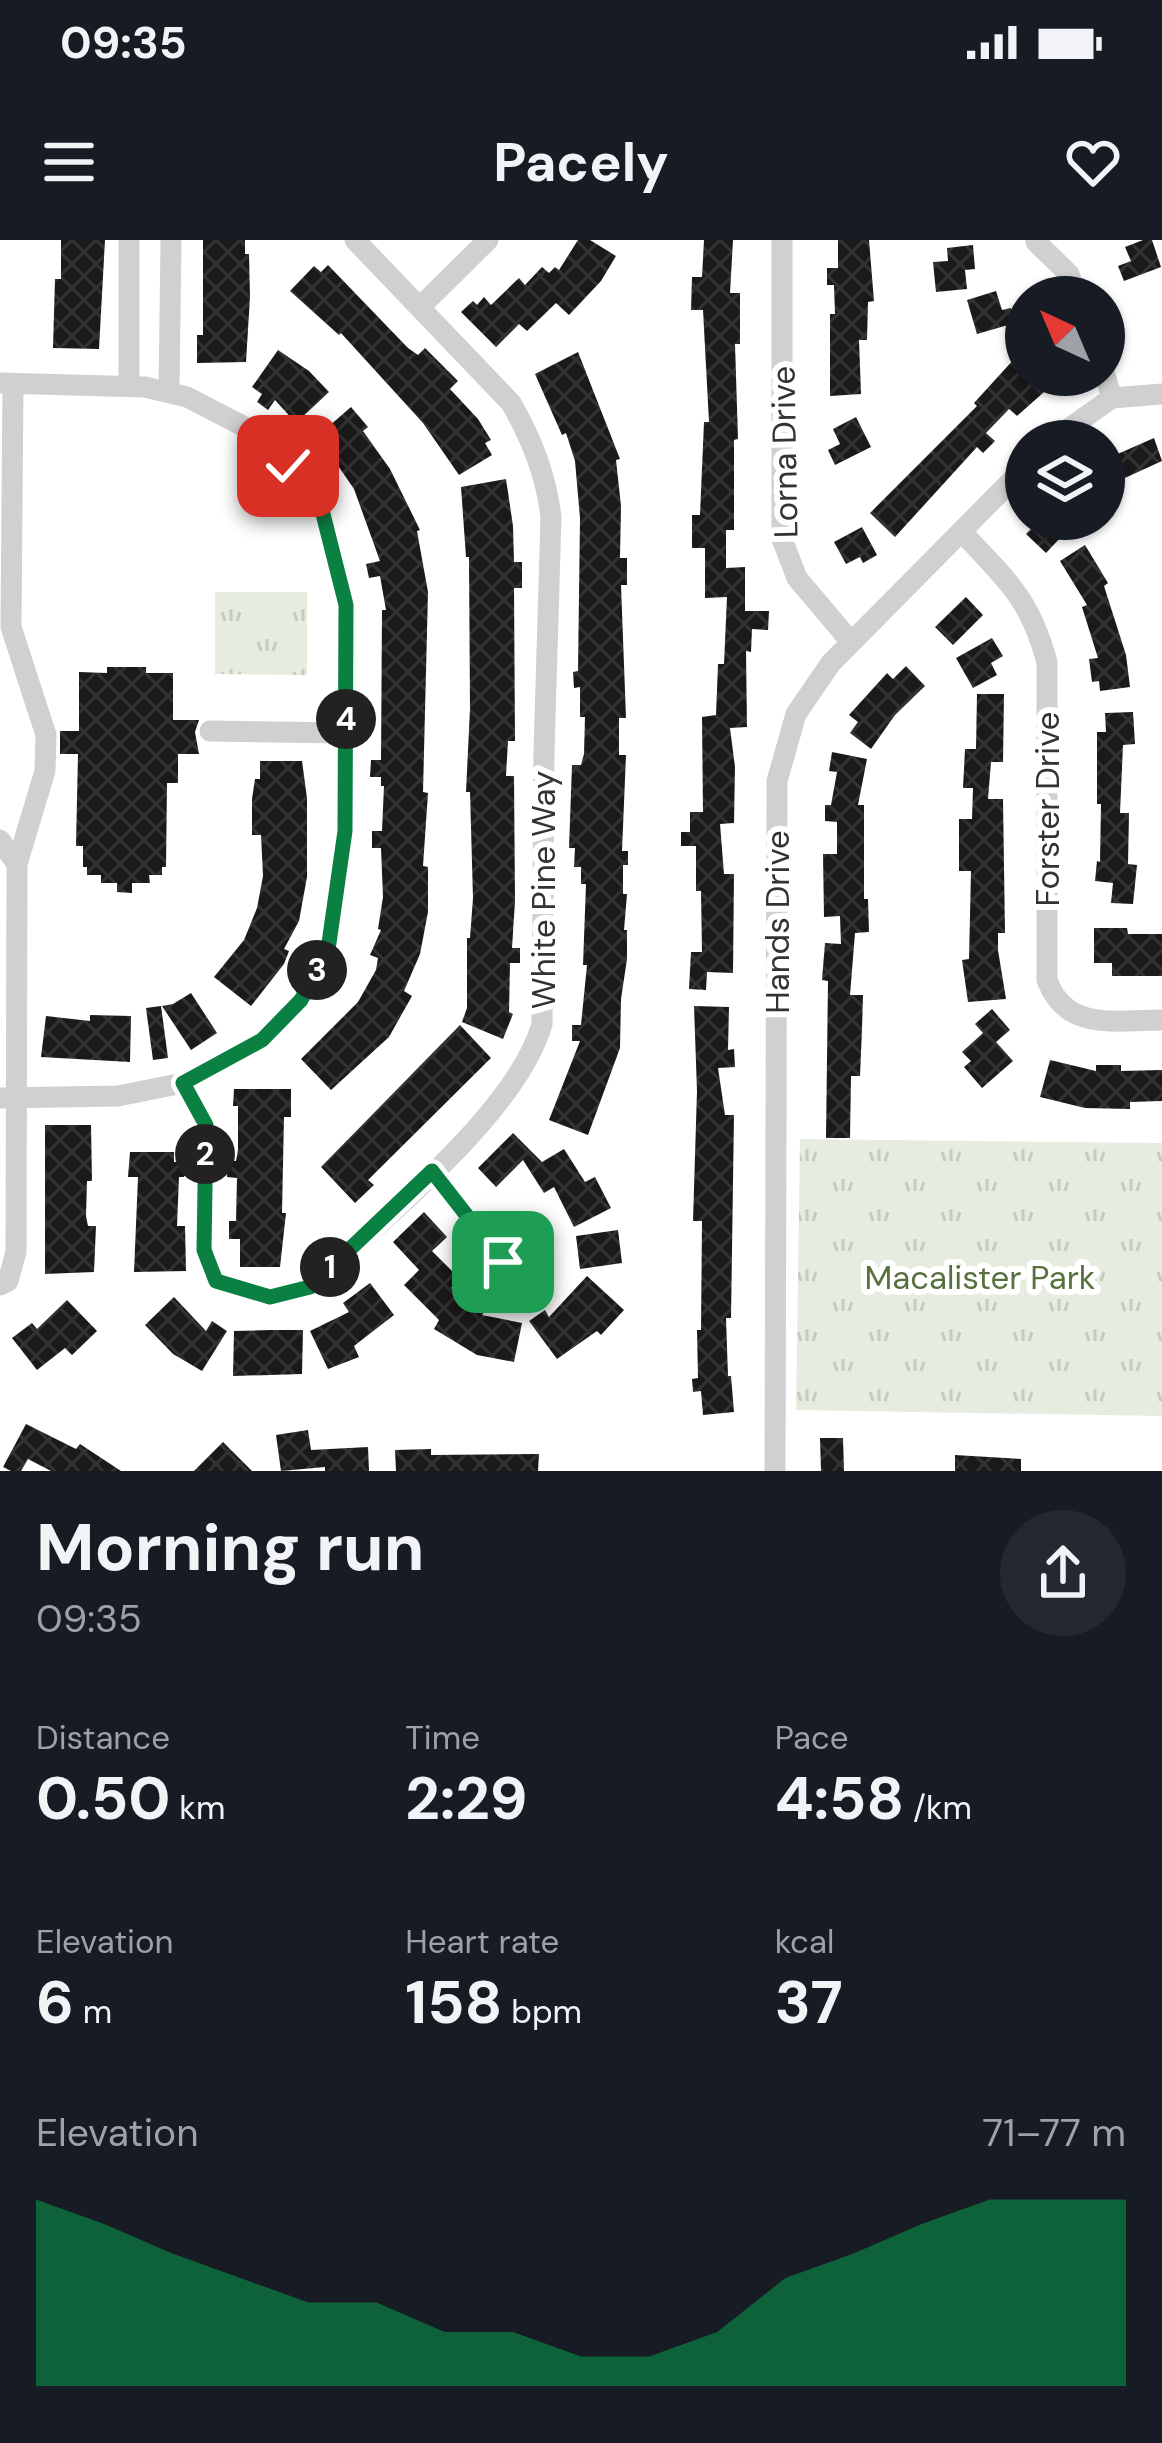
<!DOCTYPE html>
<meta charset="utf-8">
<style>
body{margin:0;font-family:"DM Sans",sans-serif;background:#242831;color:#f1f3f6;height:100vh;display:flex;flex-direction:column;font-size:45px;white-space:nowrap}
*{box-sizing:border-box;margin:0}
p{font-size:39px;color:#9ea1a6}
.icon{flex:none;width:66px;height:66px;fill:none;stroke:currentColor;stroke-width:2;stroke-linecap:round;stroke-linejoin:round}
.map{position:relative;height:1231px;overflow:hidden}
.panel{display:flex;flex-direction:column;background:#171b24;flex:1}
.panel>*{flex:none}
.needle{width:78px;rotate:316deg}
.controls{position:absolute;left:1005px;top:36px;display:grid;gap:24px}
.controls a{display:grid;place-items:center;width:120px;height:120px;border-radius:50%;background:#171b24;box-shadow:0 3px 9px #0004;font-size:60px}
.pin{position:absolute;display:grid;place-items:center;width:102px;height:102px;color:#fff;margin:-51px;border-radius:24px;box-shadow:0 6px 18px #0006}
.km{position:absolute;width:60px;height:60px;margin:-30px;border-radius:50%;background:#222;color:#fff;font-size:33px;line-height:60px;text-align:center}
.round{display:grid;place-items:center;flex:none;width:126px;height:126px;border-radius:63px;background:#242831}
.summary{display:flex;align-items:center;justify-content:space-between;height:204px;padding:0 36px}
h1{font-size:66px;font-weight:700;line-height:90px}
.figures{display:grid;grid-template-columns:repeat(3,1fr);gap:18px;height:204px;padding:12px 36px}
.figures div{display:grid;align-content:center}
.figures b{font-size:60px;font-weight:700}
.figures small{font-size:33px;font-weight:400}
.figures p{font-size:33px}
.chart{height:336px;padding:24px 36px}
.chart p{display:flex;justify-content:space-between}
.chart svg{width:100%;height:216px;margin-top:12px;fill:#0b8043;opacity:.7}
.status{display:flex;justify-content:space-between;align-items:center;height:84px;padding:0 60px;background:#171b24;direction:ltr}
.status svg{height:33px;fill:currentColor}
header{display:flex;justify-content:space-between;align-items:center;height:156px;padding:0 36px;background:#171b24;font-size:54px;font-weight:700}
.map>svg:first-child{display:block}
.park{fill:url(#park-tufts)}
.building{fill:url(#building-cross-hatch)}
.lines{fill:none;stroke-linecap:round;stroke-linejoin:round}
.minor{stroke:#d0d0d0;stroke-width:21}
.route-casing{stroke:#fff;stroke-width:24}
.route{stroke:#0b8043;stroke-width:15}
.labels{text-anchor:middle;stroke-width:12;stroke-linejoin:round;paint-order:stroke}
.street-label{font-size:33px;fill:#333;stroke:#fff}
.park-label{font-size:33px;fill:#56703f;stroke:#fff}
</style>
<div class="status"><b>09:35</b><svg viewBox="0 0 49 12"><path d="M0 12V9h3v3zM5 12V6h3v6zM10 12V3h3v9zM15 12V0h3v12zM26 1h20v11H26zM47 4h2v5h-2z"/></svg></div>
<header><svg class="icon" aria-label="menu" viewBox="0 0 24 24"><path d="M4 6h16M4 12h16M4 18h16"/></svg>Pacely<svg class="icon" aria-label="heart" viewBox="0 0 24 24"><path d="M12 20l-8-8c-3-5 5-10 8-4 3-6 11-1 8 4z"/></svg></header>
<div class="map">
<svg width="1162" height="1231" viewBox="0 0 1162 1231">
<defs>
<pattern id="park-tufts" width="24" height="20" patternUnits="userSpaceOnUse" patternTransform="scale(3)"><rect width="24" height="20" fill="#e6ecdf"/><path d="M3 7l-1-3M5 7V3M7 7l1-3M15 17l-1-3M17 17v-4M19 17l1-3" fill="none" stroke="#c6cbc0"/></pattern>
<pattern id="building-cross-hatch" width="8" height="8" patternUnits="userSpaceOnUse" patternTransform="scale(3)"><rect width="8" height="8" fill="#1a1a1a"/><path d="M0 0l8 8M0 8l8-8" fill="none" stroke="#333"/></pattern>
</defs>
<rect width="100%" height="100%" fill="#fff"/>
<g class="park">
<path d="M215 352H307V435L215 434Z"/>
<path d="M800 899 1162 903V1176L796 1170Z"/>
</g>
<g class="building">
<path d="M61 0H105L99 109 53 108 55 39H61Z"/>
<path d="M203 0H245V14H249L250 57 246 122 197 123V95H203Z"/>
<path d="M578 0H590L616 16 601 41 569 75 556 63 527 91 519 84 496 107 461 72 473 61 477 65 484 57 491 65 519 38 525 45 542 27 549 33 555 27 559 30Z"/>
<path d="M704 0H733L730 53H740V104H735L738 199 734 200V290H726V328L745 327V371H769L768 390 752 389 751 412 746 411 747 487 730 488 735 527 734 583 720 584 724 634H734L733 733 707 732 706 750 689 749 691 712H702L701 651H696V606H681V592H690V572H703L702 477 716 475 718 424H724L727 357 705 358V308H692V275H700L704 182H709L703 70H691L692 37H702Z"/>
<path d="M838 0H869L874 61 868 62 867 100H859L861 154 830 156V74H835L834 45H827V28H838Z"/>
<path d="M1143 0H1152L1161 27 1124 41 1118 26 1131 21 1125 7Z"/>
<path d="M973 5 975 29 965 30 967 49 936 52 933 22 948 21 947 8Z"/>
<path d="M328 25 408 108 418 115 425 108 458 141 450 149 478 179 491 200 485 203 492 215 459 235 423 183 341 93 339 95 290 51 314 26 321 32Z"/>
<path d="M996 51 1002 70 1011 68 1015 83 977 94 967 60Z"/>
<path d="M1026 106V135H1043L1052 145 1017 176 1009 169 986 193 995 201 983 213 977 207 895 297 870 273 977 166 974 163Z"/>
<path d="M278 110 309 131 329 152 296 183 275 160 268 170 257 162 262 154 252 147Z"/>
<path d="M578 112 620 219 616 220 621 266 620 318H627V345H621L626 478H619V515H626L622 611H628V625H623V654H627L624 690H627V719L621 759 620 808 588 895 549 880 580 801H572V785H581L587 725H583L586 644H581V627H574L575 608H569L572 525H581L584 514 585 477H580V447L574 448 573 432 578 431 580 278 575 221 566 193 562 195 535 134Z"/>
<path d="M351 167 368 187 363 191 390 229 420 290 417 291 428 352 423 552 428 553 423 626 428 627V672L420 714 404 751 412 756 389 797 331 850 301 819 358 762 376 730 378 718 370 715 381 690 378 689 383 657 381 608H372V591H382L384 546H381V537H370L371 520H381L382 370H386L380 336 369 338 366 324 380 321 354 249 332 217 330 219 313 200Z"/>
<path d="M856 177 871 207 835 225 828 210 840 204 833 189Z"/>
<path d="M1154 198 1162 221 1114 243 1104 220Z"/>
<path d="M506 239 513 286 514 322H522V348H514L515 501H508L506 536H514L515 661 512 708H520V723H510L509 772 513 774 503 799 462 782 467 768V698H470L473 658 470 552H466L470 469 469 317H466L461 247Z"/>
<path d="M1041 279H1078L1046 313 1026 294Z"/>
<path d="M862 287 877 315 863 323 860 317 846 324 834 302Z"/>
<path d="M1085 305 1108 343 1104 346 1126 415 1130 447 1100 451 1099 441 1092 442 1089 419 1098 418 1082 367 1087 365 1060 321Z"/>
<path d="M966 357 983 375 953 405 935 387Z"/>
<path d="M992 398 1003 416 991 423 997 435 973 448 956 418Z"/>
<path d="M906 426 925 446 895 475 871 509 850 493 858 482 849 475 887 433 893 439Z"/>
<path d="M107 427H146V433H173V480H199L195 492 199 514H178V543H167L166 627H162V635H149L150 643H132V653L117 652V643H101V635H87V627H83V606H76L78 514H60V491H79V432L107 433Z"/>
<path d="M977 454H1004L1003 522H991L988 559H1003L1005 693H998V710L1006 759 968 762 962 720 969 719 971 631H959V579H972L973 548H963L965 509H976Z"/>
<path d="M1133 472 1135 504 1123 505 1120 573H1129L1128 624 1137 625 1133 664 1111 663 1113 643 1095 641 1097 621 1100 622 1101 564H1097V492H1106L1105 473Z"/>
<path d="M832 512 867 519 858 565H864V659H868L869 692 855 693 850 755H863L862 789 860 836H851L850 898H826L828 741 822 740 825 703 841 704 840 676 824 677 823 614H837V582L825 581V565H831L837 532 829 531Z"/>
<path d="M260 521H302L307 558V637L299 681 284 709 289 711 284 724 251 766 214 737 244 700 257 668 263 636 261 595H252V559L255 539H260Z"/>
<path d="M1094 688H1127L1128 694H1162V736H1112V723H1094Z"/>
<path d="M191 753 217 793 191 810 162 766 173 764Z"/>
<path d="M161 766 168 818 153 820 146 768Z"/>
<path d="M694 766 729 767 728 810 734 809 735 827 718 828 725 875H734L731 1078H726L728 1136H731L734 1172 703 1175 701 1151 693 1152 692 1139 698 1138 697 1090H701L702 981H693L697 851Z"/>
<path d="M992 769 1010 790 996 802 1013 821 982 848 964 827 971 821 962 812 983 793 975 784Z"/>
<path d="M90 775 131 776 130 822 41 817 46 776 90 781Z"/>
<path d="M460 785 491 818 368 940 374 945 355 963 321 927Z"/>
<path d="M1050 820 1096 831V825H1121V831L1162 830V861L1130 862V869L1085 868 1040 857Z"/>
<path d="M234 849H291V877H284L282 973H286L280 1027H240V999H229V981H236L237 938 227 937 228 921H236L238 910V866H233Z"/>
<path d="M45 885H91L92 941H87L86 976 88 986H96L94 1032 45 1034Z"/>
<path d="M513 893 542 922 564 909 585 942 595 937 611 968 574 987 554 947 544 953 523 920 496 947 478 928Z"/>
<path d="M130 912H174V922H184V937H179L177 986H185L186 1031 134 1032 138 937H128Z"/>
<path d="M424 972 447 997 432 1011 460 1039 451 1048 486 1069 482 1075 522 1083 514 1122 477 1115 434 1089 439 1080 404 1045 419 1030 393 1002Z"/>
<path d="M618 990 622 1023 580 1029 576 996Z"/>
<path d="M587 1036 624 1070 601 1095 597 1091 557 1119 529 1081 545 1070 549 1077Z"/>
<path d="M370 1043 394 1075 354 1106 359 1117 328 1129 310 1091 349 1072 343 1063Z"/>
<path d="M174 1057 206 1091 212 1081 227 1091 202 1131 173 1114 145 1085Z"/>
<path d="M67 1060 97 1091 72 1115 65 1108 37 1130 12 1098 32 1083 37 1089Z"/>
<path d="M271 1090H303L302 1134 233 1136 234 1091Z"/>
<path d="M26 1184 76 1209 80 1204 121 1231H51L28 1219 21 1231H11L3 1227Z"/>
<path d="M308 1190 311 1210 368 1207 369 1231H325V1227L281 1231 276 1195Z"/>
<path d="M820 1198H843L844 1231H821Z"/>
<path d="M223 1202 252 1231H194Z"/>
<path d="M431 1209V1215L539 1214 538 1231H396L395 1210Z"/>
<path d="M955 1215 1021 1219V1231H955Z"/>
</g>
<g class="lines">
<g class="minor">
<path d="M782 0V299L797 338 851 402"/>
<path d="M1036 2 1069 34 1077 57"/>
<path d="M421 66 488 0"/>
<path d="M1104 132 1112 158"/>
<path d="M0 143 145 147 187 157 243 186 288 227 323 275 346 365 345 591 328 710 301 760 262 800 183 843 118 856 0 858"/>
<path d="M13 144 11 387 46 495 45 531 17 624"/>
<path d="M129 144V0"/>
<path d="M169 151 171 0"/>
<path d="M1051 201 1112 158 1162 154"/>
<path d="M962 292C1006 340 1029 356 1047 422V740C1066 792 1116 780 1162 780"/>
<path d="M210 491 346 493"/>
<path d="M0 600 17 624 16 1012 8 1041 0 1045"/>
<path d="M183 843 206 885 204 1010 216 1041 270 1057 309 1047C379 982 517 873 542 784L544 512 551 277C546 235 532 200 511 163L355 0"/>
<path d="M432 931 503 1022"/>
<path d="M775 1231 777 541 796 474 831 423 1026 226"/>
</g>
</g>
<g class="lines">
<defs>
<path id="route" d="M288 226 323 274 346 365 345 591 328 710 301 760 262 800 183 843 206 885 204 1010 216 1041 270 1057 310 1047 432 931 503 1022"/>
</defs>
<use href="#route" class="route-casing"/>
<use href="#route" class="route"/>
</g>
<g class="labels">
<g class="street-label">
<text transform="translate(784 212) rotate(-91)" y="12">Lorna Drive</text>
<text transform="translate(1047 569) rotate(-90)" y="12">Forster Drive</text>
<text transform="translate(543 650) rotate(-90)" y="12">White Pine Way</text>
<text transform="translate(777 682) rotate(-90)" y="12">Hands Drive</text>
</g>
<g class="park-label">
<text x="980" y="1049">Macalister Park</text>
</g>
</g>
</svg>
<div class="controls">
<a><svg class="needle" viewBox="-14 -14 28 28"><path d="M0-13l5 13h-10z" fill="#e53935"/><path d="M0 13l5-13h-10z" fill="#9ea1a6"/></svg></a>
<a><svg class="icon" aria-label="layers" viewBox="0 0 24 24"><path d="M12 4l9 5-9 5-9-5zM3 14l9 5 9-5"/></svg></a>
</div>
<div class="pin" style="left:503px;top:1022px;background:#1e9e55"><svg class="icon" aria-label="arrive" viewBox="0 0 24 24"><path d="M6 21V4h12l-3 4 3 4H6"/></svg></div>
<div class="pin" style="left:288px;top:226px;background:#d93025"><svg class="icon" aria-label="check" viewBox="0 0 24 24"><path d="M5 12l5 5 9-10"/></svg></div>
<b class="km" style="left:330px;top:1027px">1</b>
<b class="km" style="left:205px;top:914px">2</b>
<b class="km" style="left:317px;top:730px">3</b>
<b class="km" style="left:346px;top:479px">4</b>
</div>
<section class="panel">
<div class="summary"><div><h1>Morning run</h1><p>09:35</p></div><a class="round"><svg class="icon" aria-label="share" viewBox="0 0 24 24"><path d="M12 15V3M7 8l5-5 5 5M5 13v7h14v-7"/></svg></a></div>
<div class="figures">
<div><p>Distance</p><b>0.50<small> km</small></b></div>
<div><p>Time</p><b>2:29</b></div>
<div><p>Pace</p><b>4:58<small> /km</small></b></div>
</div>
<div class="figures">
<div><p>Elevation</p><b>6<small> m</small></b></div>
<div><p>Heart rate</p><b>158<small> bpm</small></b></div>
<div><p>kcal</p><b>37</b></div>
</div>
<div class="chart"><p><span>Elevation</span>71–77 m</p>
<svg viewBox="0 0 160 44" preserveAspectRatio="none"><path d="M0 44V6L10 11L20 17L30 22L40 27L50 27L60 33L70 33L80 38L90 38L100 33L110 22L120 17L130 11L140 6L150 6L160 6V44z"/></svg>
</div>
</section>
